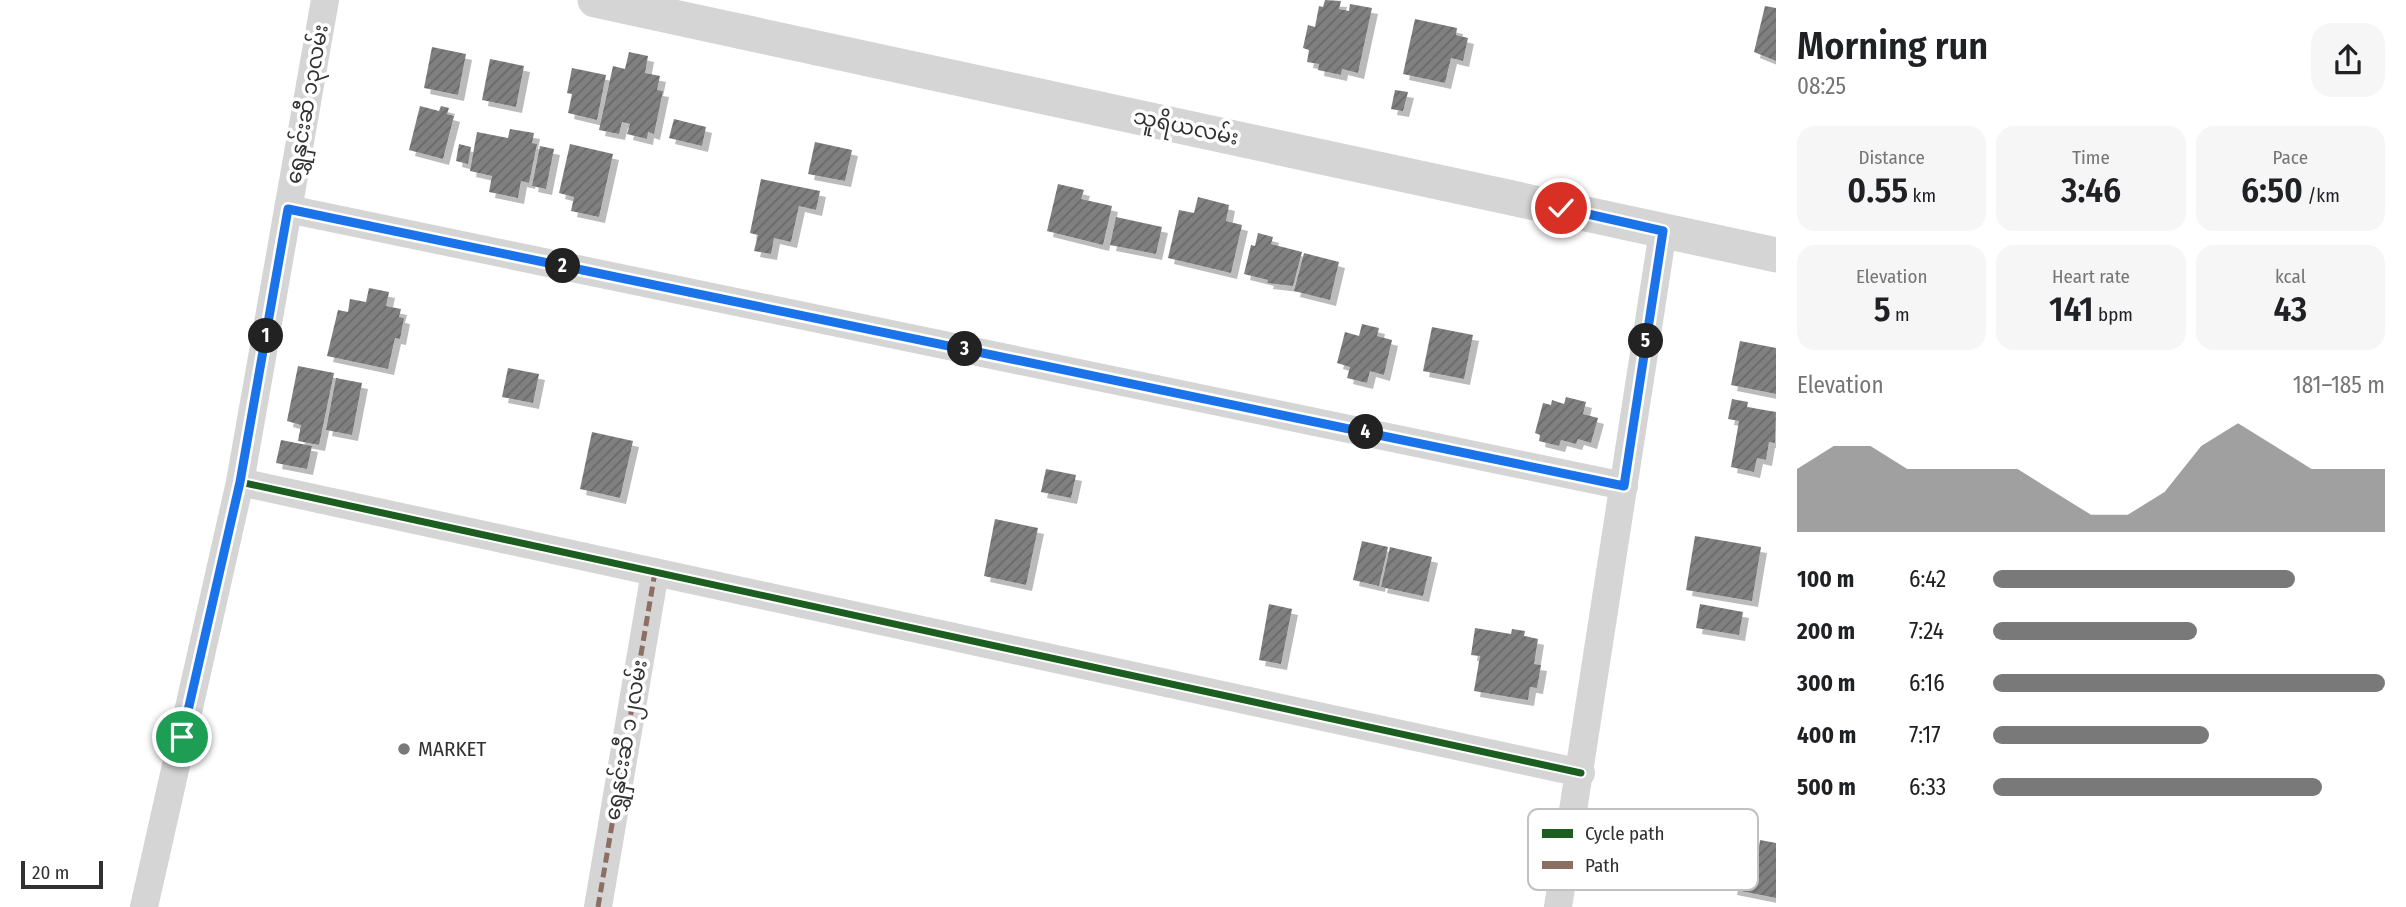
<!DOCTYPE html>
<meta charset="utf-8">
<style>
body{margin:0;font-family:"Fira Sans Condensed","Noto Sans Myanmar",sans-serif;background:#f6f6f6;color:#202124;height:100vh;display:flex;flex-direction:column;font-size:26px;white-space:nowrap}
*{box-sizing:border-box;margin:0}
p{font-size:23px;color:#757577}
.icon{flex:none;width:38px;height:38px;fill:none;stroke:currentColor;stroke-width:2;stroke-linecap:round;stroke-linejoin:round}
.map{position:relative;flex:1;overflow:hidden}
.side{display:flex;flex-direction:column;background:#fff;width:630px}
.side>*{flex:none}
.scale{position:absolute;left:21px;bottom:18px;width:82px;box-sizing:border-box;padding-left:7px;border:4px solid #313131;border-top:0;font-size:19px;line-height:24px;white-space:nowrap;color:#313131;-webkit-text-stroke:5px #fff;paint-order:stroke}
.pin{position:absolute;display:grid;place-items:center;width:60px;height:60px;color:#fff;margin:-30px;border:4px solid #fff;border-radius:50%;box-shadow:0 2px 7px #0007}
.km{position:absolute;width:35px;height:35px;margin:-18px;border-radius:50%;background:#222;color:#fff;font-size:19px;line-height:35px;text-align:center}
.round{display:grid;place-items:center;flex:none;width:74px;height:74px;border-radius:21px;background:#f6f6f6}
.overview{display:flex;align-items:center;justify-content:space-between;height:119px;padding:0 21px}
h1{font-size:38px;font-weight:600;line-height:52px}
.figures{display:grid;grid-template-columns:repeat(3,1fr);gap:10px;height:119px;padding:7px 21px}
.figures div{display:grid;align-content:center;border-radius:18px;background:#f6f6f6;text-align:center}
.figures b{font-size:35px;font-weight:600}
.figures small{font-size:19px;font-weight:400}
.figures p{font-size:19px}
.chart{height:196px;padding:14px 21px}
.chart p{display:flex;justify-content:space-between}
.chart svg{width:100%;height:126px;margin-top:7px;fill:#797979;opacity:.7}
ul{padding:0 21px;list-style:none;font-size:23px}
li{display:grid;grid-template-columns:112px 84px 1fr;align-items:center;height:52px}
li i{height:18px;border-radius:9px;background:#797979}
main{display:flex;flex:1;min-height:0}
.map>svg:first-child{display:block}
.building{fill:url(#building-hatch);filter:url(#shadow)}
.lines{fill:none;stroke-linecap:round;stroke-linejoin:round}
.minor{stroke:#d5d5d5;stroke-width:28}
.tertiary{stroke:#d5d5d5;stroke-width:35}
.quiet{stroke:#8d6e63;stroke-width:5;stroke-dasharray:10 5;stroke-linecap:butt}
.cycleway-casing{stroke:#fff;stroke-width:11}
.cycleway{stroke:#1b5e20;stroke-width:7}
.route-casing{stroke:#fff;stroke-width:14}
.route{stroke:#1a73e8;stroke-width:9}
.poi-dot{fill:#797979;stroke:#fff;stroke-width:2.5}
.labels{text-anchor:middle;stroke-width:7;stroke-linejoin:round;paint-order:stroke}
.street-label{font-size:21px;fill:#313131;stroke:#fff}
.poi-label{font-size:21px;fill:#313131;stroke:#fff;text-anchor:start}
.key{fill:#fff;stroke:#c1c1c1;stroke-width:2}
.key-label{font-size:19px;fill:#313131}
</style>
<main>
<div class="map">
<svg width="1776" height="907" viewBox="0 0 1776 907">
<defs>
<pattern id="building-hatch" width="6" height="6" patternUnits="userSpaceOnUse" patternTransform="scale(1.75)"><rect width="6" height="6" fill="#808080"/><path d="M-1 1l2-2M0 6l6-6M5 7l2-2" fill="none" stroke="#696969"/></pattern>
<filter id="shadow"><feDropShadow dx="6" dy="6" stdDeviation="0" flood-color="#0004"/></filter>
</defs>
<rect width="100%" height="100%" fill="#fff"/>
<g class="building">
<path d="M1325 0 1341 1 1339 9 1349 11 1350 4 1372 8 1358 73 1342 69 1341 75 1318 70 1319 64 1307 62 1309 50 1303 48 1308 25 1315 27 1319 6 1323 7Z"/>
<path d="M1765 6 1776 8V61L1754 52Z"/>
<path d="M1415 19 1457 28 1456 35 1468 38 1463 61 1451 58 1445 83 1403 74Z"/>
<path d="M432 47 466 54 458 95 424 88Z"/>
<path d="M629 52 648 56 645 73 660 76 657 90 663 91 654 134 648 132 647 139 627 134 630 124 622 122 619 134 599 130 613 66 625 69Z"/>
<path d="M490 59 524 66 516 107 482 100Z"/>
<path d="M572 68 606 75 597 120 568 113 572 94 567 93Z"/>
<path d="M1395 90 1408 92 1403 111 1391 109Z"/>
<path d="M420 106 439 111 441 106 449 108 447 114 454 116 443 159 409 150Z"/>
<path d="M674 119 706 127 702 146 669 138Z"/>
<path d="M510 129 534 133 532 143 537 144 529 183 521 181 518 198 489 192 492 176 470 171 477 132 508 138Z"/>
<path d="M815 142 852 150 845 181 808 174Z"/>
<path d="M459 144 471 147 468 164 456 161Z"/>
<path d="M570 144 613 154 599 217 571 211 574 197 559 193Z"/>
<path d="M540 146 554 149 546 189 532 186Z"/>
<path d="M761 179 820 191 816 210 799 206 791 242 774 238 771 254 754 251 758 235 750 233Z"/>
<path d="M1058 184 1084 190 1081 199 1112 206 1103 245 1047 231Z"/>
<path d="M1198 197 1229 205 1226 221 1242 225 1231 273 1168 258 1179 210 1194 213Z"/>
<path d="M1116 217 1162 227 1156 254 1110 245Z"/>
<path d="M1258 233 1273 237 1271 244 1302 252 1293 286 1267 283 1268 280 1244 274 1251 245 1255 246Z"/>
<path d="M1304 253 1339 262 1330 300 1294 291Z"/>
<path d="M369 288 389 292 386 306 401 309 399 317 404 318 400 339 395 338 388 369 327 356 338 310 348 312 350 299 366 302Z"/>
<path d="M1362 324 1379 328 1377 336 1392 340 1384 375 1370 371 1367 383 1347 378 1350 367 1337 363 1345 332 1359 336Z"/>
<path d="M1432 327 1473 335 1464 379 1423 371Z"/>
<path d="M1740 341 1776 348V394L1731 385Z"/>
<path d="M298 366 334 373 319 445 298 441 301 425 287 421Z"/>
<path d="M508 368 539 374 533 403 502 397Z"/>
<path d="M336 378 362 383 352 435 326 430Z"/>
<path d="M1566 397 1586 402 1583 414 1598 418 1591 443 1578 439 1576 444 1561 440 1559 446 1539 441 1540 435 1535 433 1543 403 1551 405 1552 400 1564 404Z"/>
<path d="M1732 399 1748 402 1747 407 1776 412 1775 443 1769 442 1766 460 1757 458 1754 472 1731 467 1739 421 1728 419Z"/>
<path d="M592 432 633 441 620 498 580 489Z"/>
<path d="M281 440 312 446 307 469 276 463Z"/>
<path d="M1046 469 1076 475 1071 498 1041 492Z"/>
<path d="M995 519 1038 528 1026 585 984 576Z"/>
<path d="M1695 536 1761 547 1752 601 1686 590Z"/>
<path d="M1362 541 1388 547 1379 586 1353 580Z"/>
<path d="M1390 547 1432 557 1423 596 1381 587Z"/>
<path d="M1269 604 1292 609 1281 664 1259 660Z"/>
<path d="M1700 604 1743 612 1739 635 1696 628Z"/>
<path d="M1475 628 1511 634 1512 629 1525 631 1524 636 1538 639 1534 664 1541 665 1537 688 1530 687 1528 700 1474 691 1480 656 1471 655Z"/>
<path d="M1665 809 1714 819 1707 857 1657 847Z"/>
<path d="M1760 840 1776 843V898L1731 889 1740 844 1759 847Z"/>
</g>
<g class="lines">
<g class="minor">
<path d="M288 209 1624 486"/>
<path d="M240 482 1581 773"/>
<path d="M144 907 240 482 325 0"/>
<path d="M598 907 655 572"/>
<path d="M1558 907 1663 231"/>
</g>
<path class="tertiary" d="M595 0 1776 255"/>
<path class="quiet" d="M598 907 655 572"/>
<defs>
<g id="cycleway">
<path d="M288 209 1624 486"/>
<path d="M240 482 1581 773"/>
</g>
</defs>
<use href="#cycleway" class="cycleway-casing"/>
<use href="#cycleway" class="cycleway"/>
</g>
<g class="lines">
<defs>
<path id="route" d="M182 737 240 482 288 209 1624 486 1663 231 1561 208"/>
</defs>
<use href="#route" class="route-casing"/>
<use href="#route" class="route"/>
</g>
<circle class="poi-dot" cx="404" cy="749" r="7"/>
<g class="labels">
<g class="street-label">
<text transform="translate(307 104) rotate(-80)" y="7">ရွှေနှင်းဆီ ၁၃လမ်း</text>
<text transform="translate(1186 127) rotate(12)" y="7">သူရိယလမ်း</text>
<text transform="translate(626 740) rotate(-80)" y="7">ရွှေနှင်းဆီ ၁၂လမ်း</text>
</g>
<g class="poi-label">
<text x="418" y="756">MARKET</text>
</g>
</g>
<rect x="1528" y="809" width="230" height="81" rx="10" class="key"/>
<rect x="1542" y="829" width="31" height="9" fill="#1b5e20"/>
<rect x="1542" y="861" width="31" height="8" fill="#8d6e63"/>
<g class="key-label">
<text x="1585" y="840">Cycle path</text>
<text x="1585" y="872">Path</text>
</g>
</svg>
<div class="scale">20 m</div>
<div class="pin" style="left:182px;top:737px;background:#1e9e55"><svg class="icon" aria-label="arrive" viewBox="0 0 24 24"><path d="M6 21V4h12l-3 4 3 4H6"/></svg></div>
<div class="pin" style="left:1561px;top:208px;background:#d93025"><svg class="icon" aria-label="check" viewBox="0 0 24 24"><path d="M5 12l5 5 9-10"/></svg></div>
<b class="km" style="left:266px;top:336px">1</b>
<b class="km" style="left:563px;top:266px">2</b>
<b class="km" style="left:965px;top:349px">3</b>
<b class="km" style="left:1366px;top:432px">4</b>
<b class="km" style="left:1646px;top:341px">5</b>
</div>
<section class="side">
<div class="overview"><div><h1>Morning run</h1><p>08:25</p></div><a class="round"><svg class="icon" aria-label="share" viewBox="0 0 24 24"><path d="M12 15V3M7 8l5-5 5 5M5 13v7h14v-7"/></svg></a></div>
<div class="figures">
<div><p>Distance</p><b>0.55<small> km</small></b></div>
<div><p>Time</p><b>3:46</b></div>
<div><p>Pace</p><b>6:50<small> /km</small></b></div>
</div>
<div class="figures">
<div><p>Elevation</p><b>5<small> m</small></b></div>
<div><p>Heart rate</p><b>141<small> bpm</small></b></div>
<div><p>kcal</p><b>43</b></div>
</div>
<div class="chart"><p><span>Elevation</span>181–185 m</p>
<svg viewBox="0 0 160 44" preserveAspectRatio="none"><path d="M0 44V22L10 14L20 14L30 22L40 22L50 22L60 22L70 30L80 38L90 38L100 30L110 14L120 6L130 14L140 22L150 22L160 22V44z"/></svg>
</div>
<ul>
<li><b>100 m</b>6:42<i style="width:77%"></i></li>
<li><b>200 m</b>7:24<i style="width:52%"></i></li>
<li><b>300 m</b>6:16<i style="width:100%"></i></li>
<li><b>400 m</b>7:17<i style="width:55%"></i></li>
<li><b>500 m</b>6:33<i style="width:84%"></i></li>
</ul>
</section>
</main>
